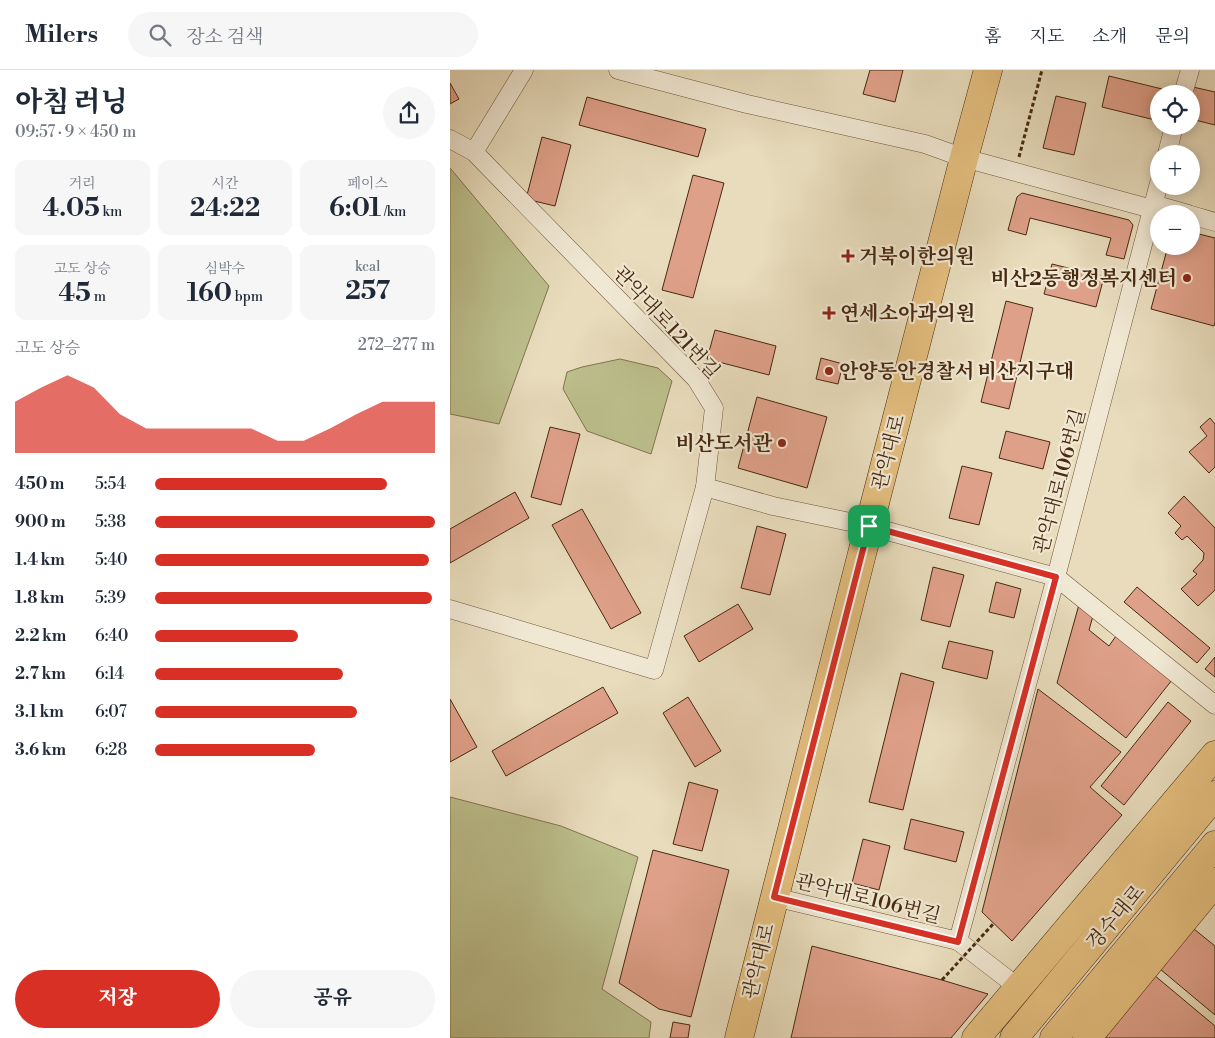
<!DOCTYPE html>
<html lang="ko">
<meta charset="utf-8">
<style>
body{margin:0;font-family:"Libre Bodoni","Noto Serif KR",serif;background:#f6f6f7;color:#1f2937;height:100vh;display:flex;flex-direction:column;font-size:19px;white-space:nowrap}
*{box-sizing:border-box;margin:0}
p{font-size:16px;color:#747a83}
.icon{flex:none;width:28px;height:28px;fill:none;stroke:currentColor;stroke-width:2;stroke-linecap:round;stroke-linejoin:round}
.map{position:relative;flex:1;overflow:hidden}
.drawer{display:flex;flex-direction:column;background:#fff;width:450px}
.drawer>*{flex:none}
.tools{position:absolute;left:700px;top:15px;display:grid;gap:10px}
.tools a{display:grid;place-items:center;width:50px;height:50px;border-radius:50%;background:#fff;box-shadow:0 2px 12px #0003;font-size:25px}
.pin{position:absolute;display:grid;place-items:center;width:42px;height:42px;color:#fff;margin:-21px;border-radius:10px;box-shadow:0 2px 8px #0006}
.round{display:grid;place-items:center;flex:none;width:52px;height:52px;border-radius:26px;background:#f6f6f7}
.headline{display:flex;align-items:center;justify-content:space-between;height:85px;padding:0 15px}
h1{font-size:28px;font-weight:800;line-height:38px}
.metrics{display:grid;grid-template-columns:repeat(3,1fr);gap:8px;height:85px;padding:5px 15px}
.metrics div{display:grid;align-content:center;border-radius:12px;background:#f6f6f7;text-align:center}
.metrics b{font-size:25px;font-weight:800}
.metrics small{font-size:14px;font-weight:400}
.metrics p{font-size:14px}
.chart{height:140px;padding:10px 15px}
.chart p{display:flex;justify-content:space-between}
.chart svg{width:100%;height:90px;margin-top:5px;fill:#d93025;opacity:.7}
.button{display:flex;gap:10px;margin-top:auto;padding:10px 15px}
.button a{flex:1;height:58px;border-radius:30px;background:#d93025;color:#fff;font-size:20px;font-weight:800;line-height:58px;text-align:center}
.button a+a{background:#f6f6f7;color:#1f2937}
ul{padding:0 15px;list-style:none;font-size:16px}
li{display:grid;grid-template-columns:80px 60px 1fr;align-items:center;height:38px}
li i{height:12px;border-radius:6px;background:#d93025}
header{display:flex;align-items:center;gap:30px;box-sizing:border-box;height:70px;padding:0 25px;background:#fff;border-bottom:1px solid #e0e1e3}
header strong{font-size:24px}
nav{display:flex;gap:28px;margin-inline-start:auto;font-size:18px}
.search{width:350px;height:45px;background:#f6f6f7;display:flex;align-items:center;gap:12px;box-sizing:border-box;padding:0 18px;border-radius:28px;color:#747a83;font-size:19px}
main{display:flex;flex:1;min-height:0}
.map>svg:first-child{display:block}
.green{fill:#bcbf8c;stroke:#82744e}
.building{fill:#dfa089;stroke:#482911}
.lines{fill:none;stroke-linecap:round;stroke-linejoin:round}
.minor-casing{stroke:#70563c;stroke-width:19}
.primary-casing{stroke:#482911;stroke-width:29}
.path{stroke:#482911;stroke-width:3;stroke-dasharray:4 2.5;stroke-linecap:butt}
.minor{stroke:#f0e8d3;stroke-width:18}
.primary{stroke:#e4be7e;stroke-width:28}
.path-bridge{stroke:#482911;stroke-width:3;stroke-dasharray:4 2.5;stroke-linecap:butt}
.route-casing{stroke:#fff;stroke-width:10}
.route{stroke:#d93025;stroke-width:6}
.poi-dot{fill:#8f2418;stroke:#f0e8d3;stroke-width:2}
.labels{text-anchor:middle;stroke-width:4.5;stroke-linejoin:round;paint-order:stroke}
.poi-label{font-size:20px;font-weight:bold;fill:#482911;stroke:#f0e8d3;text-anchor:start}
.street-label{font-size:20px;fill:#482911;stroke:#f0e8d3}
</style>
<header>
<strong>Milers</strong>
<div class="search"><svg class="icon" aria-label="search" viewBox="0 0 24 24"><circle cx="10" cy="10" r="6"/><path d="M15 15l6 6"/></svg>장소 검색</div>
<nav><a>홈</a><a>지도</a><a>소개</a><a>문의</a></nav>
</header>
<main>
<section class="drawer">
<div class="headline"><div><h1>아침 러닝</h1><p>09:57 · 9 × 450 m</p></div><a class="round"><svg class="icon" aria-label="share" viewBox="0 0 24 24"><path d="M12 15V3M7 8l5-5 5 5M5 13v7h14v-7"/></svg></a></div>
<div class="metrics">
<div><p>거리</p><b>4.05<small> km</small></b></div>
<div><p>시간</p><b>24:22</b></div>
<div><p>페이스</p><b>6:01<small> /km</small></b></div>
</div>
<div class="metrics">
<div><p>고도 상승</p><b>45<small> m</small></b></div>
<div><p>심박수</p><b>160<small> bpm</small></b></div>
<div><p>kcal</p><b>257</b></div>
</div>
<div class="chart"><p><span>고도 상승</span>272–277 m</p>
<svg viewBox="0 0 160 44" preserveAspectRatio="none"><path d="M0 44V19L10 12L20 6L30 12L40 25L50 32L60 32L70 32L80 32L90 32L100 38L110 38L120 32L130 25L140 19L150 19L160 19V44z"/></svg>
</div>
<ul>
<li><b>450 m</b>5:54<i style="width:83%"></i></li>
<li><b>900 m</b>5:38<i style="width:100%"></i></li>
<li><b>1.4 km</b>5:40<i style="width:98%"></i></li>
<li><b>1.8 km</b>5:39<i style="width:99%"></i></li>
<li><b>2.2 km</b>6:40<i style="width:51%"></i></li>
<li><b>2.7 km</b>6:14<i style="width:67%"></i></li>
<li><b>3.1 km</b>6:07<i style="width:72%"></i></li>
<li><b>3.6 km</b>6:28<i style="width:57%"></i></li>
</ul>
<div class="button"><a>저장</a><a>공유</a></div>
</section>
<div class="map">
<svg width="765" height="968" viewBox="0 0 765 968">
<rect width="100%" height="100%" fill="#e8dcbc"/>
<filter id="stains"><feTurbulence type="fractalNoise" baseFrequency=".004" numOctaves="4"/><feColorMatrix values="0 0 0 0 .2 0 0 0 0 .09 0 0 0 0 .02 0 0 0 .5 -.17"/></filter>
<radialGradient id="worn" r=".72"><stop offset=".6" stop-color="#630" stop-opacity="0"/><stop offset="1" stop-color="#630" stop-opacity=".3"/></radialGradient>
<g class="green">
<path d="M0 98 99 216 49 354 0 344Z"/>
<path d="M170 289 208 298 222 311 201 384 137 361 113 319 117 302 132 297Z"/>
<path d="M0 727 111 756 188 787 152 919 201 952 199 968H0Z"/>
</g>
<g class="building">
<path d="M420 0H453L445 32 413 24Z"/>
<path d="M659 6 712 19 711 24H709V32L705 50 652 37Z"/>
<path d="M0 13 9 29 0 34Z"/>
<path d="M743 17 765 22V55L741 49V24Z"/>
<path d="M606 26 636 33 624 85 593 78Z"/>
<path d="M137 27 256 59 248 87 129 55Z"/>
<path d="M92 67 121 75 105 136 76 129Z"/>
<path d="M243 105 274 113 243 228 212 220Z"/>
<path d="M572 123 679 150 683 155 674 189 656 185 661 168 580 148 576 165 558 160 567 127Z"/>
<path d="M741 162 765 168V252L764 256 701 239 718 176H741Z"/>
<path d="M602 194 654 207 646 237 594 224Z"/>
<path d="M556 231 583 238 559 339 531 332Z"/>
<path d="M265 260 326 276 319 305 257 289Z"/>
<path d="M371 288 393 294 388 314 366 309Z"/>
<path d="M307 327 377 347 357 418 288 398Z"/>
<path d="M760 348 765 354V397L759 403 739 382 757 366 750 357Z"/>
<path d="M100 357 130 364 111 435 81 427Z"/>
<path d="M556 361 600 372 593 399 549 388Z"/>
<path d="M512 396 542 403 529 455 499 448Z"/>
<path d="M65 422 79 448 0 493V459Z"/>
<path d="M734 426 765 458V520L748 536 731 519 747 504 743 501 753 490 754 483 737 466 732 470 725 463 731 456 718 443Z"/>
<path d="M132 439 191 543 161 559 102 455Z"/>
<path d="M307 456 336 464 320 525 291 518Z"/>
<path d="M483 497 514 505 500 557 471 550Z"/>
<path d="M546 512 571 519 564 548 539 542Z"/>
<path d="M687 517 760 578 747 593 674 532Z"/>
<path d="M630 531 643 546 639 560 659 576 666 566 722 610 676 668 607 613Z"/>
<path d="M288 534 303 559 249 592 234 566Z"/>
<path d="M499 571 543 581 537 609 492 598Z"/>
<path d="M765 587V607L755 599Z"/>
<path d="M451 603 484 612 453 740 419 732Z"/>
<path d="M153 617 168 643 56 706 42 681Z"/>
<path d="M588 619 671 682 640 717 672 745 562 871 532 842Z"/>
<path d="M238 627 271 681 245 697 213 643Z"/>
<path d="M0 629 27 677 0 692Z"/>
<path d="M718 632 741 651 674 735 651 716Z"/>
<path d="M239 712 268 720 252 781 223 774Z"/>
<path d="M461 749 514 762 506 792 454 779Z"/>
<path d="M413 769 440 776 429 820 402 813Z"/>
<path d="M203 780 279 800 241 947 209 939 169 913Z"/>
<path d="M744 859 765 876V945L710 899Z"/>
<path d="M362 876 492 910 538 924 501 968H341Z"/>
<path d="M704 905 765 956V968H651Z"/>
<path d="M223 952 240 955 238 968H220Z"/>
</g>
<g class="lines">
<defs>
<g id="minor">
<path d="M168 0 297 34 475 74 514 88 702 139"/>
<path d="M733 24 740 0"/>
<path d="M0 69 24 82 246 309 264 338 255 417 323 436 419 456 606 507 765 635"/>
<path d="M24 82 74 0"/>
<path d="M717 84 724 56"/>
<path d="M703 134 738 144"/>
<path d="M741 145 765 152"/>
<path d="M0 539 204 600 255 417"/>
<path d="M324 827 508 871 606 507 709 113"/>
<path d="M508 871 569 918"/>
</g>
<g id="primary">
<path d="M289 968 419 456 514 88 538 0"/>
<path d="M526 968 765 685"/>
<path d="M564 968 765 725"/>
<path d="M604 968 765 775"/>
<path d="M637 968 765 812"/>
</g>
</defs>
<use href="#minor" class="minor-casing"/>
<use href="#primary" class="primary-casing"/>
<path class="path" d="M569 87 592 0"/>
<use href="#minor" class="minor"/>
<use href="#primary" class="primary"/>
<path class="path-bridge" d="M492 910 544 853"/>
</g>
<g class="lines">
<defs>
<path id="route" d="M419 456 606 507 508 872 324 827Z"/>
</defs>
<use href="#route" class="route-casing"/>
<use href="#route" class="route"/>
</g>
<g class="poi-dot">
<path d="M395.5 178.5h5v5h5v5h-5v5h-5v-5h-5v-5h5z"/>
<circle cx="737" cy="208" r="5"/>
<path d="M376.5 235.5h5v5h5v5h-5v5h-5v-5h-5v-5h5z"/>
<circle cx="379" cy="301" r="5"/>
<circle cx="332" cy="373" r="5"/>
</g>
<g class="labels">
<g class="poi-label">
<text x="409" y="193">거북이한의원</text>
<text x="727" y="215" text-anchor="end">비산2동행정복지센터</text>
<text x="390" y="250">연세소아과의원</text>
<text x="389" y="308">안양동안경찰서 비산지구대</text>
<text x="322" y="380" text-anchor="end">비산도서관</text>
</g>
<g class="street-label">
<text transform="translate(217 252) rotate(47)" y="7">관악대로121번길</text>
<text transform="translate(438 382) rotate(-75)" y="7">관악대로</text>
<text transform="translate(609 411) rotate(-75)" y="7">관악대로106번길</text>
<text transform="translate(418 828) rotate(14)" y="7">관악대로106번길</text>
<text transform="translate(665 847) rotate(-50)" y="7">경수대로</text>
<text transform="translate(308 891) rotate(-76)" y="7">관악대로</text>
</g>
</g>
<rect width="100%" height="100%" filter="url(#stains)"/>
<rect width="100%" height="100%" fill="url(#worn)"/>
</svg>
<div class="tools">
<a><svg class="icon" aria-label="locate" viewBox="0 0 24 24"><circle cx="12" cy="12" r="6"/><path d="M12 2v4M12 18v4M2 12h4M18 12h4"/></svg></a>
<a>+</a>
<a>−</a>
</div>
<div class="pin" style="left:419px;top:456px;background:#1e9e55"><svg class="icon" aria-label="arrive" viewBox="0 0 24 24"><path d="M6 21V4h12l-3 4 3 4H6"/></svg></div>
</div>
</main>
